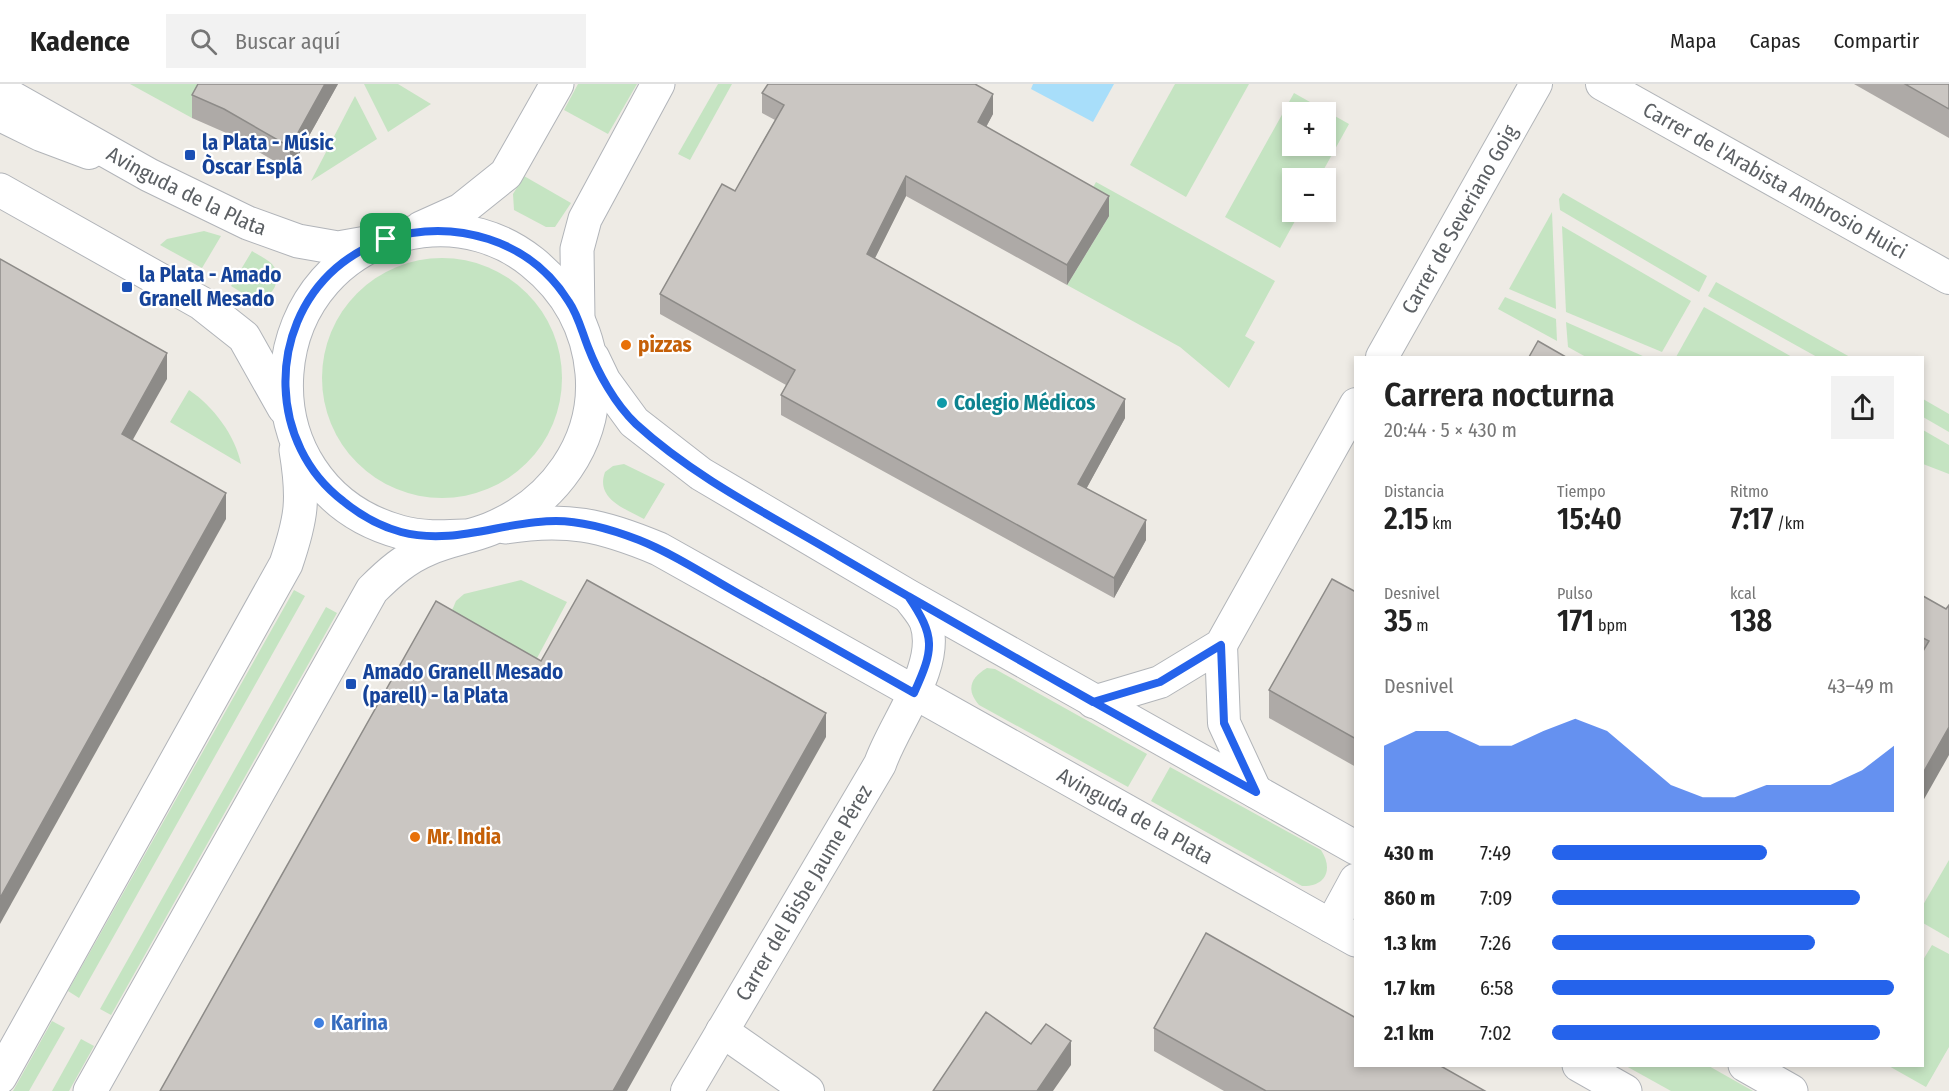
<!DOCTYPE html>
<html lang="es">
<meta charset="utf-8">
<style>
body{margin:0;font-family:"Fira Sans Condensed",sans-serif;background:#f2f2f2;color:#222;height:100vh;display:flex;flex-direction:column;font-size:22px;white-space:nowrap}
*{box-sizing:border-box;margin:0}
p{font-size:20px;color:#767676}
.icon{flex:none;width:33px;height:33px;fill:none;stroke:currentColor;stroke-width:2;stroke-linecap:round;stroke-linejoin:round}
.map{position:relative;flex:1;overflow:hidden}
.side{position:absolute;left:1354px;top:272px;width:570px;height:711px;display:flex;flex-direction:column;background:#fff;border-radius:0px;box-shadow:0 3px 9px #0003}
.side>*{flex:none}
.buttons{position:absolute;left:1282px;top:18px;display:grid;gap:12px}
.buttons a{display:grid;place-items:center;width:54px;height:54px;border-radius:0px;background:#fff;box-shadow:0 3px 9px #0003;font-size:30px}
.pin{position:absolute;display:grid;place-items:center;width:51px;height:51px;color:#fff;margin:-26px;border-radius:12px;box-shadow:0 3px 9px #0006}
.round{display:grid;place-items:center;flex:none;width:63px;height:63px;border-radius:0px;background:#f2f2f2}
.overview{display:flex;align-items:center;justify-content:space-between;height:102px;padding:0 30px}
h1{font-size:33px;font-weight:600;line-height:45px}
.metrics{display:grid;grid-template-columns:repeat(3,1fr);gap:9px;height:102px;padding:6px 30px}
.metrics div{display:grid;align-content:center}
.metrics b{font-size:30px;font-weight:600}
.metrics small{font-size:16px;font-weight:400}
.metrics p{font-size:16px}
.chart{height:168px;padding:12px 30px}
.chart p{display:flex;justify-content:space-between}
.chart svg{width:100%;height:108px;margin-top:6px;fill:#2563eb;opacity:.7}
ul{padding:0 30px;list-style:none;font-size:20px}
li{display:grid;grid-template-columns:96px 72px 1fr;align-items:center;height:45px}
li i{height:15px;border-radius:8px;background:#2563eb}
header{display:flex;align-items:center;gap:36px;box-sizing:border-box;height:84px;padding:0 30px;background:#fff;border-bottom:2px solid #e0e0e0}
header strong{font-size:28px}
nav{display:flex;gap:33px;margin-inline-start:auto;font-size:21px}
.search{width:420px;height:54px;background:#f2f2f2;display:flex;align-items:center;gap:15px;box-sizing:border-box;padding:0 21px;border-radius:0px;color:#767676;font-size:22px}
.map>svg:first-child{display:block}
.green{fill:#c5e4c2;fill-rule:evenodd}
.water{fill:#a8defa}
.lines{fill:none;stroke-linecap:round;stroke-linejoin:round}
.street-casing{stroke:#b2b5b9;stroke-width:34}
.secondary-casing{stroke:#b1b4b9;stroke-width:35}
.street{stroke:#fff;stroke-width:32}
.secondary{stroke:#fff;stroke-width:33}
.wall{fill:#aeaaa7}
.shaded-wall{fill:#8d8b88}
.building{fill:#cac6c2;stroke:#8d8b88;stroke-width:1.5}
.route-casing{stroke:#fff;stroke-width:12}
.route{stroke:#2563eb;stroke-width:8}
.transit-dot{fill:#1a4fb4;stroke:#fff;stroke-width:2}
.food-dot{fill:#e8710a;stroke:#fff;stroke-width:2}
.culture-dot{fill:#0f9aa8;stroke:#fff;stroke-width:2}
.shop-dot{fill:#3f7fe0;stroke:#fff;stroke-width:2}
.labels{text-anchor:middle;stroke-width:4.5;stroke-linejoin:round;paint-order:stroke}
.transit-label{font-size:21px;font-weight:bold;fill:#164399;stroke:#fff;text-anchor:start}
.street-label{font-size:21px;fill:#5c6064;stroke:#fff}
.food-label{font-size:21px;font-weight:bold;fill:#c56008;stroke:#fff;text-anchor:start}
.culture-label{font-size:21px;font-weight:bold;fill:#0d838f;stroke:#fff;text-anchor:start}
.shop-label{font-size:21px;font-weight:bold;fill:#366cbe;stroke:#fff;text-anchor:start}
</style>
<header>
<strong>Kadence</strong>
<div class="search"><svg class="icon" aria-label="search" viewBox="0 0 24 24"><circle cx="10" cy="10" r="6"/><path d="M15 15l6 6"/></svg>Buscar aquí</div>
<nav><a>Mapa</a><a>Capas</a><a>Compartir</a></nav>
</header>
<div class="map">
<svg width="1949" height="1007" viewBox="0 0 1949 1007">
<rect width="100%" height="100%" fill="#eeebe5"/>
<g class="green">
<path d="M130 0H211L192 34Z"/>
<path d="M364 0H398L431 20 388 48Z"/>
<path d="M578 0H637L608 50 564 26Z"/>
<path d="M718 0H732L690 76 678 70Z"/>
<path d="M1175 0H1249L1186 113 1130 81Z"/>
<path d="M1294 9 1349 40 1319 94H1293V128H1300L1280 164 1225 133ZM1293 28H1326V62H1293Z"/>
<path d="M355 12 377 55 311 97Z"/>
<path d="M524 92 571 119 555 143H546L514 126 513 110Z"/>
<path d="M1096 98 1275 197 1245 252 1255 258 1229 304 1180 263 1067 201 1109 132 1085 118Z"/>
<path d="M1563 109 1707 192 1699 208 1560 126 1559 115Z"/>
<path d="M1552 128 1556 225 1509 205Z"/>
<path d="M1562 142 1691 217 1662 268 1566 228Z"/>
<path d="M204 147 221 152 202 184 160 161 167 155Z"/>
<path d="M252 167C258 171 267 175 272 180 282 191 276 211 261 214 250 216 240 207 231 202Z"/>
<circle cx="442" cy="294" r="120"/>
<path d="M1716 198 1850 273H1817L1708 212Z"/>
<path d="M1505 213 1556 235 1557 257 1498 225Z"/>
<path d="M1704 223 1792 273H1676Z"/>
<path d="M1566 238 1645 273H1586L1568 263Z"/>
<path d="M189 306C213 322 235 351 241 380L170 338Z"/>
<path d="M1923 315 1949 330V348L1923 333Z"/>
<path d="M1923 346 1949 361V390L1923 380Z"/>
<path d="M624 380 665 400 644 435C626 425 595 415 605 388L613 382Z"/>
<path d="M521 496 567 518 536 576 450 531 456 517 464 510Z"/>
<path d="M294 506 305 512 79 914 68 907Z"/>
<path d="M326 523 337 529 111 931 100 925Z"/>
<path d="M987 584 995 585 1147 670 1128 703 979 621C966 606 970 594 987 584Z"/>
<path d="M1170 683 1321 766C1334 786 1325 803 1302 802L1151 717Z"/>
<path d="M1949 776V854L1923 839V821Z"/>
<path d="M1932 861 1949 870V963L1926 1003 1887 981H1923V876Z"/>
<path d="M52 937 65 944 29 1007H13Z"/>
<path d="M81 955 94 962 69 1007H52Z"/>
<path d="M1707 981 1753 1007H1671L1626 982Z"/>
</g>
<path class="water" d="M1033 0H1114L1093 38 1031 5Z"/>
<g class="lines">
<defs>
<g id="street">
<path id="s1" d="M1602 0 1949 194"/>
<path d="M0 31 41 51 89 69"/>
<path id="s2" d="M1382 273 1536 0"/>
<path d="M1221 561 1224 639 1256 708"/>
<path d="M1093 618 1160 598 1221 561 1356 320"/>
<path d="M722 947 808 1007"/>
<path id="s3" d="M687 1007 880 680C894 639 941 582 926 539 923 530 914 521 908 512"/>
</g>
<g id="secondary">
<path id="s4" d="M0 7 149 91 248 139 298 157 338 164 372 158"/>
<path d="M0 106 201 219 244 253 284 324"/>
<path d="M421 144 461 126 506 90 557 0"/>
<path d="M578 235 577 165 585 135 658 0"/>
<path d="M593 274 604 297 634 338 701 390 908 512 1356 764"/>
<path id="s5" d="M505 443C566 433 602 441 659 465L1356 856"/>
<path d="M1331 842 1356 796"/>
<path d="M1579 981 1625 1007"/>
<path d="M1745 981 1791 1007"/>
<path d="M0 993 286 480C302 433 304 415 296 366"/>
<path d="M90 1007 372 506C389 489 406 474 428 465 448 456 470 453 490 445 553 419 598 359 592 289 588 244 567 206 532 178 501 153 461 142 422 147 254 170 237 403 400 448 421 454 443 453 465 452"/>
</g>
</defs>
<use href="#street" class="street-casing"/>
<use href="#secondary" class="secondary-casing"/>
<use href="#street" class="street"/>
<use href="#secondary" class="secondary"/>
</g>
<g class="wall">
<path d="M338 0 290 86 224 48 192 34V11Z"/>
<path d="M1854 0H1949V54Z"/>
<path d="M762 9 993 30 986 43 1109 132 1067 201 906 112 875 174 1125 334 1086 405 1146 456 1114 514 781 331V311L786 301 660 230V210L735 107 775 36 762 29Z"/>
<path d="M1356 508V683L1269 634V606Z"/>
<path d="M1923 512 1946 525 1923 717Z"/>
<path d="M1154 944 1485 1007H1224L1154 967Z"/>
</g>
<g class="shaded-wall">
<path d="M325 0H338L290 86V63Z"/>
<path d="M993 10V30L978 58V38Z"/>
<path d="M906 92V112L867 190V170Z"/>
<path d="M1109 112V132L1067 201V181Z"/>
<path d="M167 269V295L122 375V350Z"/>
<path d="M1125 315V334L1078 420V400Z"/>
<path d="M226 409V435L0 840V814Z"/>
<path d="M1146 436V456L1114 514V494Z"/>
<path d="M826 629V653L627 1007H613Z"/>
<path d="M1949 643V671L1923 717V689Z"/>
<path d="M1071 957V981L1053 1007H1037Z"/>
</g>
<g class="building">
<path d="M198 0H325L290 63 224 25 192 11Z"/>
<path d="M768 0H975L993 10 978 38 1109 112 1067 181 906 92 867 170 1125 315 1078 400 1146 436 1114 494 781 311 795 286 660 210 722 100 735 107 784 21 762 9Z"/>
<path d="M1905 0H1949V25Z"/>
<path d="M0 175 167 269 122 350 226 409 0 814Z"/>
<path d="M1538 257 1566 273H1529Z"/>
<path d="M1332 495 1356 508V655L1269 606Z"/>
<path d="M587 496 826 629 613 1007H160L436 517 541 577Z"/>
<path d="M1923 512 1946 525 1949 521V643L1923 689V567L1929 557 1923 554Z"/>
<path d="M1206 849 1356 934V981H1439L1485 1007H1266L1154 944Z"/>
<path d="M986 928 1031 960 1046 940 1071 957 1037 1007H933Z"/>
</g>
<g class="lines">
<defs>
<path id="route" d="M386 155C368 162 351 171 336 184 266 245 269 361 343 417 360 431 379 442 401 448 454 462 503 437 556 437 584 437 613 446 639 456 674 470 707 492 739 510 798 543 856 576 914 609 934 565 936 553 908 512L1093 618 1160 598 1221 561 1224 639 1256 708C1116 631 977 553 839 472 770 431 695 394 636 340 615 320 598 289 588 263 582 248 578 231 569 218 530 155 454 134 386 155"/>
</defs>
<use href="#route" class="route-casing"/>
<use href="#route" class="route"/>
</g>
<g class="transit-dot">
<rect x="184" y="65" width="12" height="12" rx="3"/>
<rect x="121" y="197" width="12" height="12" rx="3"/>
<rect x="345" y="594" width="12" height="12" rx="3"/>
</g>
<g class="food-dot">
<circle cx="626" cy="261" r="6"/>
<circle cx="415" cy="753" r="6"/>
</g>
<circle class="culture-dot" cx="942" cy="319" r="6"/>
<circle class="shop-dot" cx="319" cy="939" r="6"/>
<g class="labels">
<g class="transit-label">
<text x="202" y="66">la Plata - Músic<tspan x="202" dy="24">Òscar Esplá</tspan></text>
<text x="139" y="198">la Plata - Amado<tspan x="139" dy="24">Granell Mesado</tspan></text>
<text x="363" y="595">Amado Granell Mesado<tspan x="363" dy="24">(parell) - la Plata</tspan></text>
</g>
<g class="street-label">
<text dy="7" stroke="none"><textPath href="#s1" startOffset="198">Carrer de l'Arabista Ambrosio Huici</textPath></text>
<text dy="7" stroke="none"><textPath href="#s4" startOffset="212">Avinguda de la Plata</textPath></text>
<text dy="7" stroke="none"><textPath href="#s2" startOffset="158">Carrer de Severiano Goig</textPath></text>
<text dy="7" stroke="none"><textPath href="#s5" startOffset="704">Avinguda de la Plata</textPath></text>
<text dy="7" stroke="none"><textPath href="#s3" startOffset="230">Carrer del Bisbe Jaume Pérez</textPath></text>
</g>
<g class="food-label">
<text x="638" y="268">pizzas</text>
<text x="427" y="760">Mr. India</text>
</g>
<g class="culture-label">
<text x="954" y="326">Colegio Médicos</text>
</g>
<g class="shop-label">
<text x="331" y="946">Karina</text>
</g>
</g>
</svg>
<div class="buttons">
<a>+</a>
<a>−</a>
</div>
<div class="pin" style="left:386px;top:155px;background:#1e9e55"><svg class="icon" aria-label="arrive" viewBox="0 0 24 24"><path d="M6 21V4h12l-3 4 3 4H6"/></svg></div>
<section class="side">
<div class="overview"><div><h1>Carrera nocturna</h1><p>20:44 · 5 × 430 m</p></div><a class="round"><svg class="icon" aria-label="share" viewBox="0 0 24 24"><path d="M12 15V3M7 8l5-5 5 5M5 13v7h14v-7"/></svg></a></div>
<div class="metrics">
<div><p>Distancia</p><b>2.15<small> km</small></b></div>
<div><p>Tiempo</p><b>15:40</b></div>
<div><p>Ritmo</p><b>7:17<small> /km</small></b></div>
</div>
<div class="metrics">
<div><p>Desnivel</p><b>35<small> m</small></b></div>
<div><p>Pulso</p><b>171<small> bpm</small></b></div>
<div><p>kcal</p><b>138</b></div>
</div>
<div class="chart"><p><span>Desnivel</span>43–49 m</p>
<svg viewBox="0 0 160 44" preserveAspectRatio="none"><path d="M0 44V17L10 11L20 11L30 17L40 17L50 11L60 6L70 11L80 22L90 33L100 38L110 38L120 33L130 33L140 33L150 27L160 17V44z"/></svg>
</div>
<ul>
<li><b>430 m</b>7:49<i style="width:63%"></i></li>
<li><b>860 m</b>7:09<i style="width:90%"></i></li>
<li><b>1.3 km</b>7:26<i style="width:77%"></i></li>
<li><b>1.7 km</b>6:58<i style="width:100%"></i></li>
<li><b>2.1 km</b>7:02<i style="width:96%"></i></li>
</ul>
</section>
</div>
